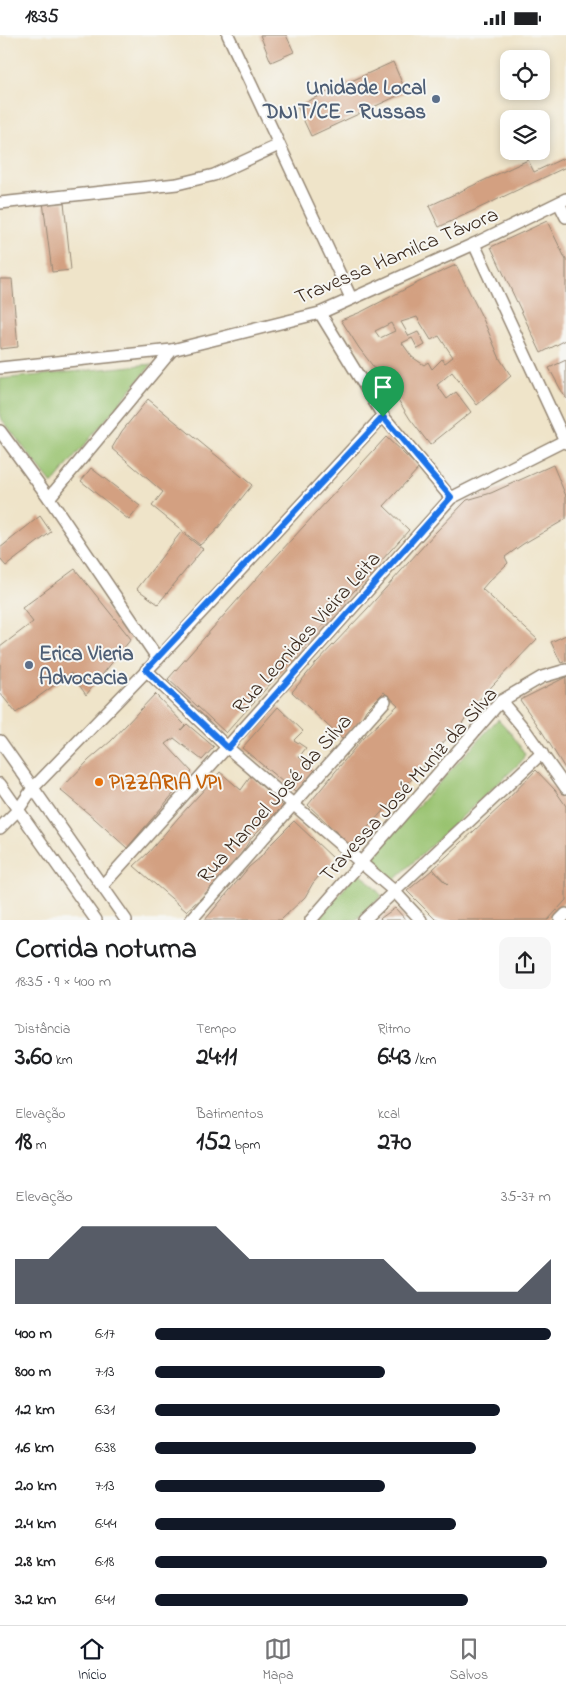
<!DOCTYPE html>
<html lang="pt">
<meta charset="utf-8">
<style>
body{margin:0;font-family:"Indie Flower",sans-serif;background:#f6f6f6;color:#202124;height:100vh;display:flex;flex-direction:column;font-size:19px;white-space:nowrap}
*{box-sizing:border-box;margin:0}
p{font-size:16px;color:#757577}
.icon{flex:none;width:28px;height:28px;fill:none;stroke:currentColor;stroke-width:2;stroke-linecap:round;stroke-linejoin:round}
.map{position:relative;height:885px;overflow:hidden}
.details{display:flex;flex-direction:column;background:#fff;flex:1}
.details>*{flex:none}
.fabs{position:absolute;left:500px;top:15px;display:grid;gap:10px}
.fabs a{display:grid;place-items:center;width:50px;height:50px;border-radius:10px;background:#fff;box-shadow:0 2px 8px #0003;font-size:25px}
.pin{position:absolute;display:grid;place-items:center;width:42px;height:42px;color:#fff;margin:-51px -21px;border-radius:50% 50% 50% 0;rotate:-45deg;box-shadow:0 0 5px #0007}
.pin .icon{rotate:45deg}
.round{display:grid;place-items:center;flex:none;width:52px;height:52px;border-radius:10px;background:#f6f6f6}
.headline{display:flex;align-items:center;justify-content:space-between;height:85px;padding:0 15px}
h1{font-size:28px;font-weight:800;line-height:38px}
.metrics{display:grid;grid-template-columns:repeat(3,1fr);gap:8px;height:85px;padding:5px 15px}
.metrics div{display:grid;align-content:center}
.metrics b{font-size:25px;font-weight:800}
.metrics small{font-size:14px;font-weight:400}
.metrics p{font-size:14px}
.chart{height:140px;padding:10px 15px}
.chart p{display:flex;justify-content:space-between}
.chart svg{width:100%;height:90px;margin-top:5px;fill:#111827;opacity:.7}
ul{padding:0 15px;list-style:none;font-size:16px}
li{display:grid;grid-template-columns:80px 60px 1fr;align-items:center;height:38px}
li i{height:12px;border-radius:6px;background:#111827}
.status{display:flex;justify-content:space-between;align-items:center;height:35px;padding:0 25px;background:#fff;direction:ltr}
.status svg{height:14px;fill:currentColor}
.tab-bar{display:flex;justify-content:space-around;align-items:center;height:70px;border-top:1px solid #e0e0e0;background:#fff;font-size:14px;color:#757577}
.tab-bar a{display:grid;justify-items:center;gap:2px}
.tab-bar .current{color:#111827}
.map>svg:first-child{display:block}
.green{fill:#99c370;stroke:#6a7647}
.building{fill:#d3a081;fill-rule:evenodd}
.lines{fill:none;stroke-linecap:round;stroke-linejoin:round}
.street-casing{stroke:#958774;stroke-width:14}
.street{stroke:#fff;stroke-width:11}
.route-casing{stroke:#fff;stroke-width:10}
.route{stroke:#1a73e8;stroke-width:6}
.service-dot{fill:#5c6f8a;stroke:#f6f6f2;stroke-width:2}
.food-dot{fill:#e8710a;stroke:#f6f6f2;stroke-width:2}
.labels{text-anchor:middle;stroke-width:4;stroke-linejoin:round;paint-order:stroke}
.service-label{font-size:21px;font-weight:bold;fill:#4e5e75;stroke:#f6f6f2;text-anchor:end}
.street-label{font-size:21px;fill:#3b2a1e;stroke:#f6f6f2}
.food-label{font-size:21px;font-weight:bold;fill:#c56008;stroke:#f6f6f2;text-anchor:start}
</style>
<div class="status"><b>18:35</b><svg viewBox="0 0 49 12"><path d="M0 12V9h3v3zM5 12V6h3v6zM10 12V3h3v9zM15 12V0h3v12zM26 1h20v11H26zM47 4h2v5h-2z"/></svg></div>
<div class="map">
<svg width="566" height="885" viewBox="0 0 566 885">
<rect width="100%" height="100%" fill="#f6f6f2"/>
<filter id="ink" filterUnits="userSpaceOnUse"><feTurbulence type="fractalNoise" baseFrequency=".02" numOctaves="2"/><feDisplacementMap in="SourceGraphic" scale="10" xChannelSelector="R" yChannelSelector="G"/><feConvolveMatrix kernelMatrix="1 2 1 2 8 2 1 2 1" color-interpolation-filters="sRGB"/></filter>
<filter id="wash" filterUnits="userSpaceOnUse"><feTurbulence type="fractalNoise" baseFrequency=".0096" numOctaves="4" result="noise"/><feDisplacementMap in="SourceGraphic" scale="20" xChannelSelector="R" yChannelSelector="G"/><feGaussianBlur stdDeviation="1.12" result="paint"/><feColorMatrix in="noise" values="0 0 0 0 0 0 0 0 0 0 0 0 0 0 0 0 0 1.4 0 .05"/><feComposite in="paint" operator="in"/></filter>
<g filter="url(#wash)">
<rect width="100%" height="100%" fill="#efe4c9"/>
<g class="green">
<path d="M152 329 52 449 0 382V344Z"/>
<path d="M498 684 511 698 525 719 521 727 394 845 388 847 368 825Z"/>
<path d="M359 836 382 861 356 885H318Z"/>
</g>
<g id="blocks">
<g class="building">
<path d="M260 0H286L294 17 271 27Z"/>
<path d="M393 27 406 57 311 101 297 71Z"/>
<path d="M566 122V132L439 192 429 171 528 125 534 137Z"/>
<path d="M43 167H64L71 235 52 237Z"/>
<path d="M547 186 566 225V305L541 318 491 212Z"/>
<path d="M456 230 483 284 500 324 511 341 477 370 452 337 437 350 447 364 456 357 471 377 430 410 410 384 392 355H391L359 313 341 285 361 277 423 245ZM417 282 431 305 439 301 453 322 445 328 442 324 432 334 428 327 424 330 412 322 402 308 412 303 418 314 425 310 418 297 409 301 401 287ZM391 288 395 296 380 303 375 296Z"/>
<path d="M0 244H12L18 312 0 314Z"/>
<path d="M566 325V364L549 333Z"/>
<path d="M148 364 252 450 214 498 200 510 152 471 163 457 112 413 122 396Z"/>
<path d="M386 402 419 433 384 471 409 495 226 698 168 644 269 529Z"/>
<path d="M553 430 566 461V484L523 509 505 522 508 528 488 547 482 554 537 604 472 672 463 687 430 721 421 734 351 811 308 770 362 704 398 670 384 657 366 675 360 686 342 704 292 657 316 628 367 574 435 498 467 465 491 458Z"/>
<path d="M91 433 140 471 129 485 81 446Z"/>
<path d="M40 481 51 497 6 531 0 524V513Z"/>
<path d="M181 497 203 514 158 569 137 554Z"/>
<path d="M75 534 131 604 86 660 71 638 16 678 0 658V612L33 587 22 573Z"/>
<path d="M566 600V626L561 628 551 607Z"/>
<path d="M566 642V735L541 695 520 665Z"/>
<path d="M155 659 185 690 181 695 187 689 214 712 202 725 174 703 166 709 192 737 127 813 95 784 60 755 89 725 111 706Z"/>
<path d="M278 672 303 696 294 705 306 713 299 722 315 736 295 757 242 713Z"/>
<path d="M536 735 555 755 566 771V865L548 885H436L407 856 432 835 448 850 433 834 502 770Z"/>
<path d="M220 737 241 755 251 741 283 771 252 802 239 822 200 864 186 876 134 831 149 817 178 783Z"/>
<path d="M294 786 334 824 313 848 305 862 281 885H205L249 832 261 822 270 810Z"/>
<path d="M395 873 406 885H379L381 883Z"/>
</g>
</g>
</g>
<g filter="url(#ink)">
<use href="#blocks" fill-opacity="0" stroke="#958774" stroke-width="1"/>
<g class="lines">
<defs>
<g id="street">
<path d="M228 0 351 263"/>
<path d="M0 168 177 149 214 140 279 110"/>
<path d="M559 168 566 182"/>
<path d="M474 209 566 408"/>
<path d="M320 278 383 381 451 463"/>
<path d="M0 333 172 315 320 278 474 209 566 164"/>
<path d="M0 396 49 463 158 624"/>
<path d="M49 463 172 315"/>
<path d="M146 635 228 713 394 856 421 885"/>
<path d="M501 666 525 695 566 753"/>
<path d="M0 706 126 885"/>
<path d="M0 749 96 885"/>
<path d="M0 793 18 775 33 753 158 624 383 381"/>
<path d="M102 851 451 463 566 405"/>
<path d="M191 885 385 666"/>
<path d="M311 885 501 666 542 642 566 635"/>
<path d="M364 885 542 718"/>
<path d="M560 885 566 879"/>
</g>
</defs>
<use href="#street" class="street-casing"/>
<use href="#street" class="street"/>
</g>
</g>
<g class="lines" filter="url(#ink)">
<defs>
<path id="route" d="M383 382 451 462 228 713 146 635Z"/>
</defs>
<use href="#route" class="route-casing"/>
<use href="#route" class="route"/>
</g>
<g class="service-dot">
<circle cx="436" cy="64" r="5"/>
<circle cx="29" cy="630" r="5"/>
</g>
<circle class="food-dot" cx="99" cy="747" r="5"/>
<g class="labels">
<g class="service-label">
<text x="426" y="59">Unidade Local<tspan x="426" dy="24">DNIT/CE - Russas</tspan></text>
<text x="39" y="625" text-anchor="start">Erica Vieria<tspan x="39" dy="24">Advocacia</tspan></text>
</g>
<g class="street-label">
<text transform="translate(396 220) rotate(-23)" y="7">Travessa Hamilca Távora</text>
<text transform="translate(306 597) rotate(-48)" y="7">Rua Leonides Vieira Leita</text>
<text transform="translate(408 749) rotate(-48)" y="7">Travessa José Muniz da Silva</text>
<text transform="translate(274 763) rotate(-48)" y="7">Rua Manoel José da Silva</text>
</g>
<g class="food-label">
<text x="109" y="754">PIZZARIA VPI</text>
</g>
</g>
</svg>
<div class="fabs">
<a><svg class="icon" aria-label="locate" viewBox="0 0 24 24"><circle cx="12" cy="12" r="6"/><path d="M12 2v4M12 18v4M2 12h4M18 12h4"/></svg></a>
<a><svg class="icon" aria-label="layers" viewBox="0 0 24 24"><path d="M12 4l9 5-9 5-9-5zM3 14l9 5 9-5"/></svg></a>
</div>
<div class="pin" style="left:383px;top:382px;background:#1e9e55"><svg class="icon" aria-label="arrive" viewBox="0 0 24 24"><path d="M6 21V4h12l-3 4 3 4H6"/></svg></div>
</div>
<section class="details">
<div class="headline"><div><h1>Corrida noturna</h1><p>18:35 · 9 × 400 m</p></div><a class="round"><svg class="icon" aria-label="share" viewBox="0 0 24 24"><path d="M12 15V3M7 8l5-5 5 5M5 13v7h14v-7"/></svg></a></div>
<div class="metrics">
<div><p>Distância</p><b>3.60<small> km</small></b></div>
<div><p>Tempo</p><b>24:11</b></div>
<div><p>Ritmo</p><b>6:43<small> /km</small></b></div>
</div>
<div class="metrics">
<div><p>Elevação</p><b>18<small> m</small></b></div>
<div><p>Batimentos</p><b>152<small> bpm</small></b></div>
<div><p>kcal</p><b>270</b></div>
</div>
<div class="chart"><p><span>Elevação</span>35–37 m</p>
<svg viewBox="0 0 160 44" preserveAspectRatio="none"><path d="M0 44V22L10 22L20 6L30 6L40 6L50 6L60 6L70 22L80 22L90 22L100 22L110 22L120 38L130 38L140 38L150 38L160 22V44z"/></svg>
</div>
<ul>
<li><b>400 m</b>6:17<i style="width:100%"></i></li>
<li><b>800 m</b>7:13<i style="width:58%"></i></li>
<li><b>1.2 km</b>6:31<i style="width:87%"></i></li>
<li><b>1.6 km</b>6:38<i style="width:81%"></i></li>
<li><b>2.0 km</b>7:13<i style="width:58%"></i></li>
<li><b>2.4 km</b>6:44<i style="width:76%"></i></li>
<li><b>2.8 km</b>6:18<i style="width:99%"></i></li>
<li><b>3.2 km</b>6:41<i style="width:79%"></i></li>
</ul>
</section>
<nav class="tab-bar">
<a class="current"><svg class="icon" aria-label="home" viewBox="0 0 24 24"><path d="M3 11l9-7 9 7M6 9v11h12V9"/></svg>Início</a>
<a><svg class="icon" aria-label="map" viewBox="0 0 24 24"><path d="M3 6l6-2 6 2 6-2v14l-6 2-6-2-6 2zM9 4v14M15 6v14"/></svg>Mapa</a>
<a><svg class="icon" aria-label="saved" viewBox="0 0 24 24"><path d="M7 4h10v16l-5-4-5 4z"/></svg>Salvos</a>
</nav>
